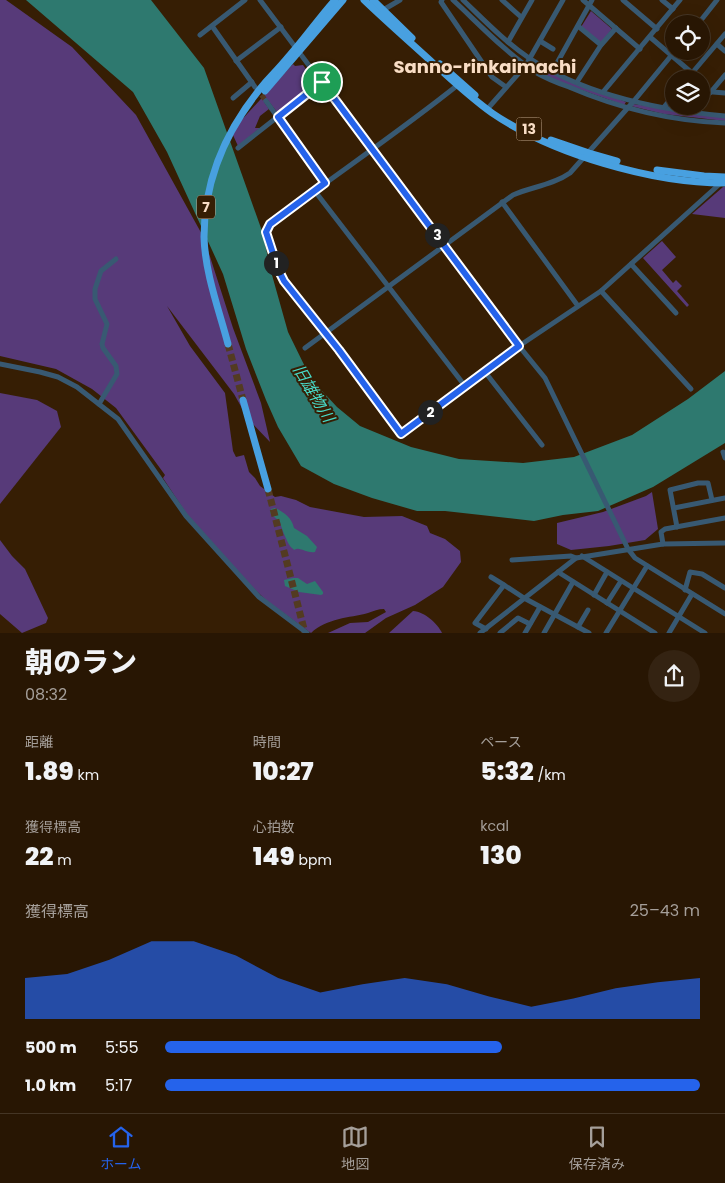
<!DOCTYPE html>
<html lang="ja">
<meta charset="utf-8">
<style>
body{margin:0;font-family:Poppins,"Noto Sans JP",sans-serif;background:#342312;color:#f1f3f6;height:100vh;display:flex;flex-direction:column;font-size:19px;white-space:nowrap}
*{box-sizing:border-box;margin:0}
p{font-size:16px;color:#a59f9a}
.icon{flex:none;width:28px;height:28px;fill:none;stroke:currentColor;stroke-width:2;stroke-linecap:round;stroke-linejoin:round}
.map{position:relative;height:633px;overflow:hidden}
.sheet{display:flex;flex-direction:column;background:#281603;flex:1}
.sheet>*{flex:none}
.fabs{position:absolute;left:665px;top:15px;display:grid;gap:10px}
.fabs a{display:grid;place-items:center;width:45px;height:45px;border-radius:50%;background:#281603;box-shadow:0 5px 20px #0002,0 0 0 1px #443525;font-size:25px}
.pin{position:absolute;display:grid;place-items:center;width:42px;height:42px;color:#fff;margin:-21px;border:2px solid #fff;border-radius:50%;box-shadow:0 1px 5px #0007}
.km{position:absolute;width:25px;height:25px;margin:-12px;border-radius:50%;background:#222;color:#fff;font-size:14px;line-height:25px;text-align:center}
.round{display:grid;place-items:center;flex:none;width:52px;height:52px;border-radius:26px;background:#342312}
.headline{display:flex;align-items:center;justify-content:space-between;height:85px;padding:0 25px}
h1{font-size:28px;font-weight:800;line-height:38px}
.metrics{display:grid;grid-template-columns:repeat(3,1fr);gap:8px;height:85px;padding:5px 25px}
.metrics div{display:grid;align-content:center}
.metrics b{font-size:25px;font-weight:800}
.metrics small{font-size:14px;font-weight:400}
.metrics p{font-size:14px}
.chart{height:140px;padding:10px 25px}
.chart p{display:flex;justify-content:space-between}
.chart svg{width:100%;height:90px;margin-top:5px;fill:#2563eb;opacity:.7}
ul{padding:0 25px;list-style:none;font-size:16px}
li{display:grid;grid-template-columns:80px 60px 1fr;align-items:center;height:38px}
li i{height:12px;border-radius:6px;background:#2563eb}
.menu{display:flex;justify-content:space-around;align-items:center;height:70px;border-top:1px solid #443525;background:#281603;font-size:14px;color:#a59f9a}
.menu a{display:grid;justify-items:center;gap:2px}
.menu .active{color:#2563eb}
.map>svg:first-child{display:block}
.green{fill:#573a79}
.water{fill:#2e796f}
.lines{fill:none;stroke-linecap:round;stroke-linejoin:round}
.minor-tunnel{stroke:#533b21;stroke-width:5;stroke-dasharray:5 2.5;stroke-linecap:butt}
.highway-tunnel{stroke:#533b21;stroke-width:7;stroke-dasharray:7 3.5;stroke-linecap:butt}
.minor{stroke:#385972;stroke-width:5}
.highway{stroke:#48a0e0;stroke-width:7}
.route-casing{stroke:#fff;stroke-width:10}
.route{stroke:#2563eb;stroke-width:6}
.labels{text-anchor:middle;stroke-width:4;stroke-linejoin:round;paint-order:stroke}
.shield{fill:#361e04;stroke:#bea48b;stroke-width:1}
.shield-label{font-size:14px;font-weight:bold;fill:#f9ddc5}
.water-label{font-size:16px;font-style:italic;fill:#48dac8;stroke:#361e04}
.quarter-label{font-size:18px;font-weight:bold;fill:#f9ddc5;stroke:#361e04}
</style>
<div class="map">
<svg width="725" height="633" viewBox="0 0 725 633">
<rect width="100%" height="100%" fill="#361e04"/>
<g class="green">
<path d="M0 0H6L72 47 136 115 204 238 233 328 261 403 270 442 248 419 234 394 167 306 190 346 225 393 233 451 236 457 244 455 249 472 255 478 260 486 275 497 281 496 296 500 310 507 364 517 402 516 427 526 430 533 445 539 460 551 461 562 443 587 415 605 386 618 365 633H328L350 623 368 622 386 612 384 609C378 609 374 611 368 613 349 618 327 618 311 633L267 601 249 584 188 516 163 478 165 475 116 408 92 389 56 369 0 356Z"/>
<path d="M591 11 612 29 601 43 581 27Z"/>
<path d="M531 62H534L551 72 626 102 624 105 556 81 530 67Z"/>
<path d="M293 64 295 66 303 65 316 83 277 112 267 99 264 102 269 109 260 116 255 128H260L238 146 232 133 237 125Z"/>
<path d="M633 104 725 116V121L664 114 631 106Z"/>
<path d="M723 187H725V218L692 214Z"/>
<path d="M662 241 676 257 662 270 673 283 676 280 682 286 677 291 689 305 687 307 643 258Z"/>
<path d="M0 393 37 400 57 411 61 427 0 504Z"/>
<path d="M652 492 658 529 645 540 609 546 571 550 557 544V523L603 512 646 496Z"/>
<path d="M0 540 12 556 25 569 48 618 46 623 22 633 0 614Z"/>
<path d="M413 611C425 612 437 623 442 633H389Z"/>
</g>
<g class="water">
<path d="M26 0H151L204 68 262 231 272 275 288 332 311 379 337 407 360 426 411 447 459 459 523 463 574 457 632 435 688 399 725 371V443L653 487 598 511 563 515 534 521 445 511H417L372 498 334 484 301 466 278 427 266 400 246 349 223 274 167 152 133 92Z"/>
<path d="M275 508C284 512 292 518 294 528L307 536 317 547 315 552C308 553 305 550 299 549 294 548 296 552 292 548 288 545 281 527 280 522L270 513 271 509Z"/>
<path d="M293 578H298L307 584 315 581 323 592V594L321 595 299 592 285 586 284 580Z"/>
</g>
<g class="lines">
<path class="minor-tunnel" d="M257 89 266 101"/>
<g class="highway-tunnel">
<path d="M228 344 243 400"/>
<path d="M268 489 305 633"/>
</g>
<g class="minor">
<path d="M260 0 519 346 545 378 628 549 635 558 725 614"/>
<path d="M442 0 441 2 492 77 506 87"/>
<path d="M453 0C480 25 506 53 537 73 547 79 558 83 569 87 618 108 672 121 725 123"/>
<path d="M463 0C484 20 505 42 529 58 585 95 659 110 725 116"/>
<path d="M502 0 521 17"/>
<path d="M583 0 640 49"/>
<path d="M623 0 657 29"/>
<path d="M662 0 673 9"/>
<path d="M383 10 400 0"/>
<path d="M698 24 717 0"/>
<path d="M212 26 255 87"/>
<path d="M578 26 601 45"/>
<path d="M200 35 245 0"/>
<path d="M650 37 692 73"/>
<path d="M540 41 553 49"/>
<path d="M508 42 532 0"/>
<path d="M717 44 725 51"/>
<path d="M236 61 281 27"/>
<path d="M552 72 592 0"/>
<path d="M687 79 725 34"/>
<path d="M577 82 601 45 616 28"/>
<path d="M459 84C398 133 332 177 270 224L267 229 278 269 284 281 339 350 401 434 519 346 601 291 723 181"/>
<path d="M701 91 725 93"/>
<path d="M603 92 680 0"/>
<path d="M710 93 725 75"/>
<path d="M233 98 252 82"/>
<path d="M266 101 325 183"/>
<path d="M490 106 526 65 563 0"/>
<path d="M664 107 674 95"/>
<path d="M238 148 322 82"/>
<path d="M314 190 465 386"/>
<path d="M502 202 578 306"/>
<path d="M631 264 676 313"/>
<path d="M601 291 691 389"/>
<path d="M305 348 513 195C531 187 553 185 570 173L633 102 675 51"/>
<path d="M0 364 40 372 58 377 77 387 118 419 186 516 259 597 307 633"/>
<path d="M485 372 542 445"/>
<path d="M99 404 117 374 116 366 103 348 102 344 107 324 95 299V289L101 271 116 259"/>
<path d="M723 452 725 458"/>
<path d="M674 508 725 498"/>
<path d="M677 527 670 490 698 483H708L712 500"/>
<path d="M663 544 661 532 665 529 725 518"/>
<path d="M582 556 705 633"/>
<path d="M512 560 571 556 576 558"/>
<path d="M558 572 655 633"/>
<path d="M491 577 504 585"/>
<path d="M685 590 690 572 702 574 725 588"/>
<path d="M594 595 607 572"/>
<path d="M607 603 621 581"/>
<path d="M578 627 588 610"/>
<path d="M486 629 475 623 504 585 524 598 589 633"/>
<path d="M480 633 576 558 663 544 725 543"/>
<path d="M500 633 518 618 530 624"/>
<path d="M525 633 540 607"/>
<path d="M544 633 573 582"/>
<path d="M606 633 647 566"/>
<path d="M669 633 692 594"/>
</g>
<g class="highway">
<path d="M364 0C387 22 411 43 434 64 453 81 471 98 492 113 552 154 652 183 725 183"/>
<path d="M373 0 412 38"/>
<path d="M440 64 475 95"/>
<path d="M265 91 343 0"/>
<path d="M551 140 589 153 617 161"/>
<path d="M657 170 704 176 725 177"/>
<path d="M228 344C219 310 205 273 204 237 204 178 227 128 264 84 272 75 281 66 289 56 305 38 319 18 335 0"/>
<path d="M243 400 268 489"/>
</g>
</g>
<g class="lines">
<defs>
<path id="route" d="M322 82 519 346 401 434 339 350 284 281 278 269 266 232 270 224 325 183 278 117Z"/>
</defs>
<use href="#route" class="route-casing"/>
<use href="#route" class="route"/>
</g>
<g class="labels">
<g class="shield">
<rect x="516.5" y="117.5" width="25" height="23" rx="4"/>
<rect x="197" y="195.5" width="18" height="23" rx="4"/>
</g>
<g class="shield-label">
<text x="529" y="134">13</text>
<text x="206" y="212">7</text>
</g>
<g class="water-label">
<text transform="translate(314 393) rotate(59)" y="6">旧雄物川</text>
</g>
<g class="quarter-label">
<text x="485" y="73">Sanno-rinkaimachi</text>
</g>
</g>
</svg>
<div class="fabs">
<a><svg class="icon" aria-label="locate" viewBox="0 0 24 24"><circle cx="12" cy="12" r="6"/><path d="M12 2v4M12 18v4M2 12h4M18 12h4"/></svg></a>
<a><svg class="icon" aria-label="layers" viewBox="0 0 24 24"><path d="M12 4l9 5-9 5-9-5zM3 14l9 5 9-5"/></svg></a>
</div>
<div class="pin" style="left:322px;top:82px;background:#1e9e55"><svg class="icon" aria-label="arrive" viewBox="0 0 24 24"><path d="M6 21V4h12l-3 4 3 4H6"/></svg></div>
<b class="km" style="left:276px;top:263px">1</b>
<b class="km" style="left:430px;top:412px">2</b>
<b class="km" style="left:437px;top:235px">3</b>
</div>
<section class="sheet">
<div class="headline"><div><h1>朝のラン</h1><p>08:32</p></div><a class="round"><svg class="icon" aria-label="share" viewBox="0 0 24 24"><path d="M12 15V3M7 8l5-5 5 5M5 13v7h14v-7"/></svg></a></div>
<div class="metrics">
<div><p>距離</p><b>1.89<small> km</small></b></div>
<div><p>時間</p><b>10:27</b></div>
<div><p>ペース</p><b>5:32<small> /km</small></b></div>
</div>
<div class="metrics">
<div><p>獲得標高</p><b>22<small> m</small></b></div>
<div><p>心拍数</p><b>149<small> bpm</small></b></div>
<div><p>kcal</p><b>130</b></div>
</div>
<div class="chart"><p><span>獲得標高</span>25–43 m</p>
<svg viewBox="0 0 160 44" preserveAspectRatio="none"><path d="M0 44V24L10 22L20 15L30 6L40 6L50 13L60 24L70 31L80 27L90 24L100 27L110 33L120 38L130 34L140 29L150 26L160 24V44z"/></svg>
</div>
<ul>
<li><b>500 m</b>5:55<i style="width:63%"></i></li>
<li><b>1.0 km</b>5:17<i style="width:100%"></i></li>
</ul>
</section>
<nav class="menu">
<a class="active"><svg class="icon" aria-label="home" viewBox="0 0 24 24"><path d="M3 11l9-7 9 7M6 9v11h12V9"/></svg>ホーム</a>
<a><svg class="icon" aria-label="map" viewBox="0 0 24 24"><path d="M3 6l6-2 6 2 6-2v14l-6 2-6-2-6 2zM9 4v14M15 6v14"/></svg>地図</a>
<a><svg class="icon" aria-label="saved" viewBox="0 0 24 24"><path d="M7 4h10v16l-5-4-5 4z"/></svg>保存済み</a>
</nav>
